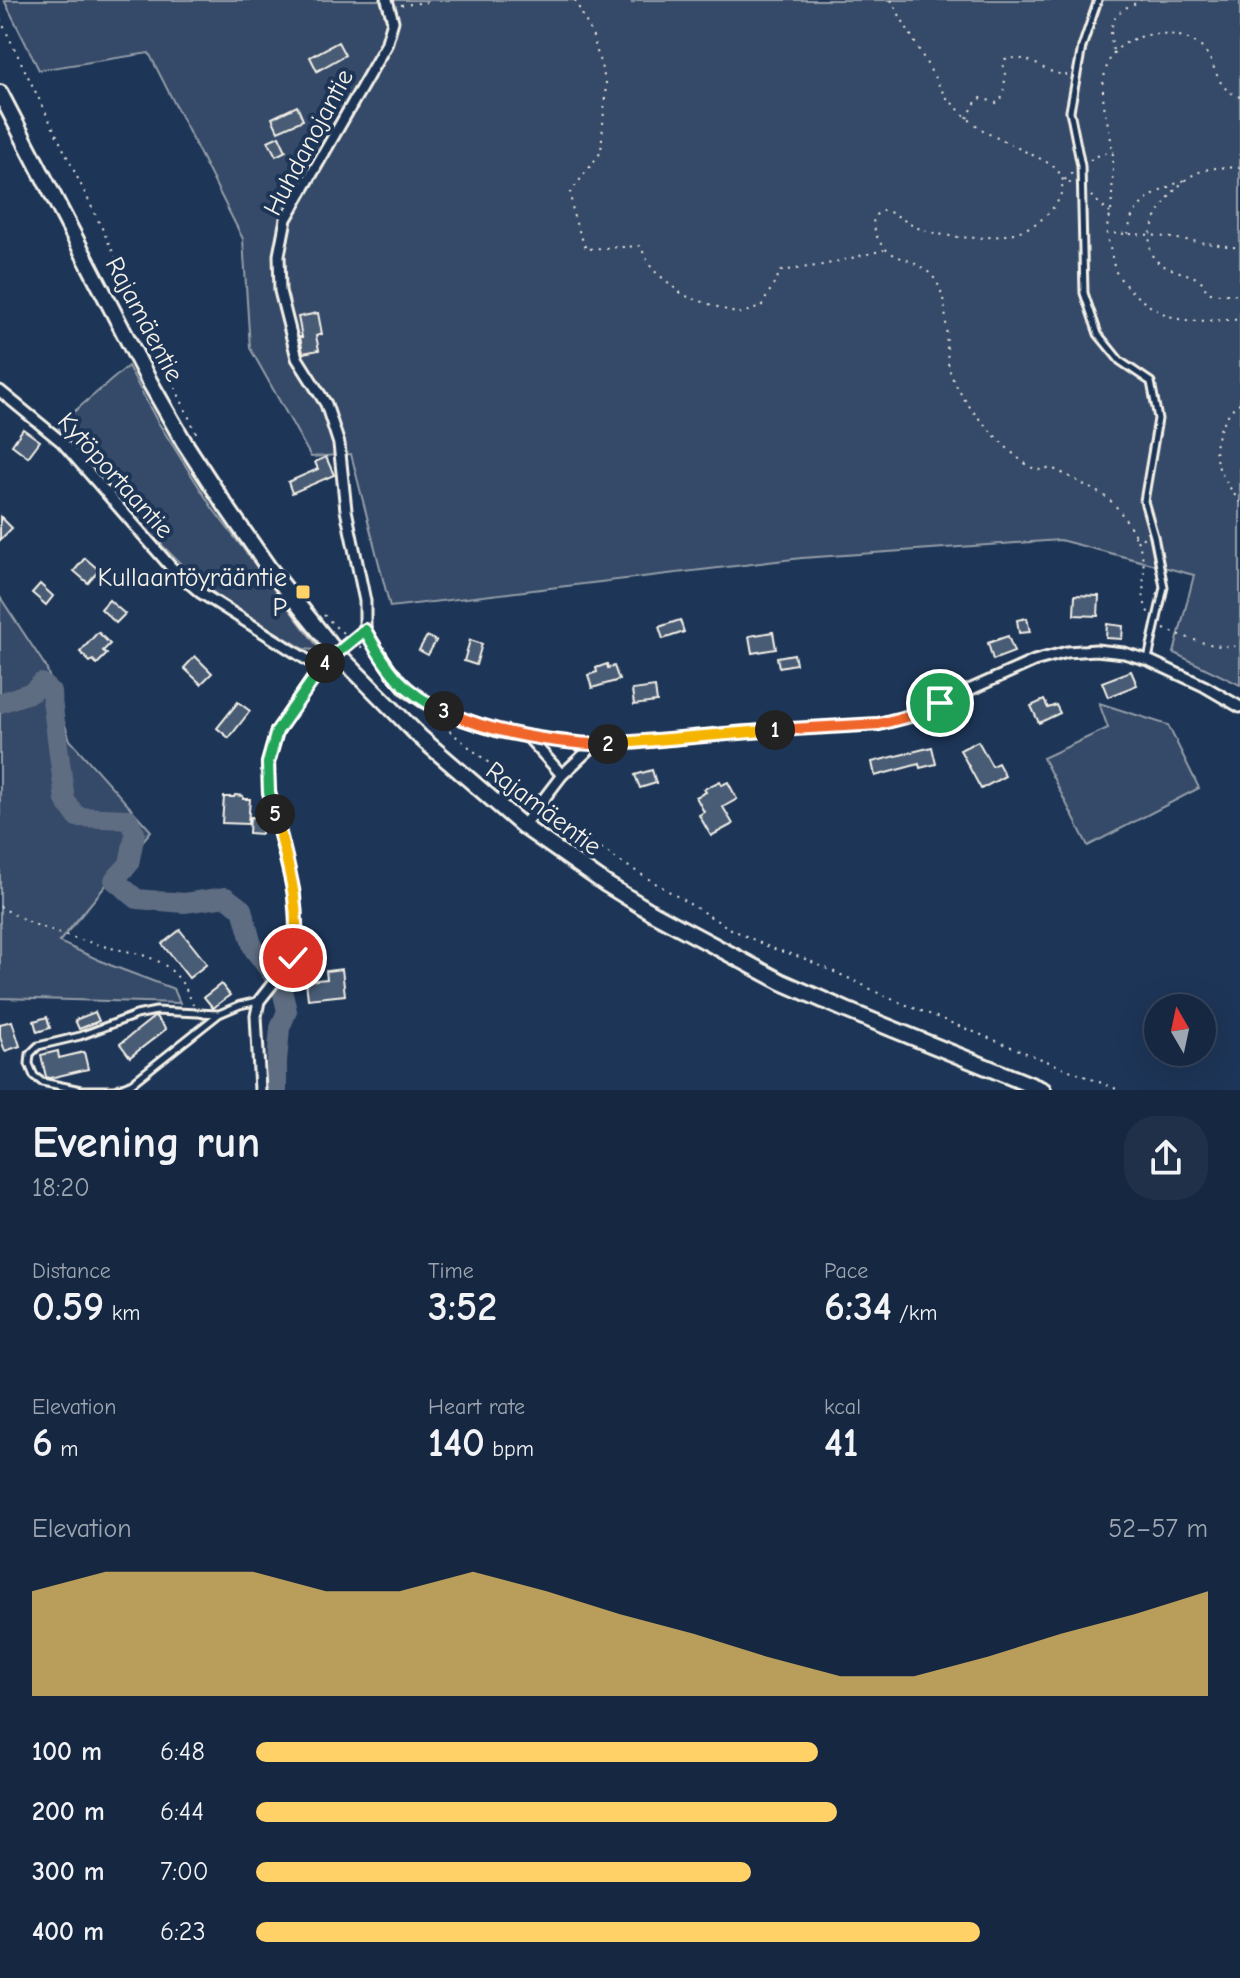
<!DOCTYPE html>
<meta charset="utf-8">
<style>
body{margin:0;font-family:"Comic Neue",sans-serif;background:#1f3048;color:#f1f3f6;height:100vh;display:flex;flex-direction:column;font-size:30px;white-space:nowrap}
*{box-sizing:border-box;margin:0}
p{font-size:26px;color:#9ea6b1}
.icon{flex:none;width:44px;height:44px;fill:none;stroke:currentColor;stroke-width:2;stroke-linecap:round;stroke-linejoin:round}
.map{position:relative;height:1090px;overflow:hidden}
.details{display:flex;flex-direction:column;background:#162841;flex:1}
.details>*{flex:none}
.needle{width:52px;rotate:351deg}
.controls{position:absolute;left:1144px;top:994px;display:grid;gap:16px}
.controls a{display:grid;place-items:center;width:72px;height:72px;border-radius:50%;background:#162841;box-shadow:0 8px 32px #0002,0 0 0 2px #35445a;font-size:40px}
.pin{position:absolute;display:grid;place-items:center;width:68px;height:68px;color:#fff;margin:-34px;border:4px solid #fff;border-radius:50%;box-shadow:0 2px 8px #0007}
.km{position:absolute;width:40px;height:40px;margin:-20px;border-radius:50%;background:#222;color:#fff;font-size:22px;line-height:40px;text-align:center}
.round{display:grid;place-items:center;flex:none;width:84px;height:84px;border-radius:32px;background:#1f3048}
.overview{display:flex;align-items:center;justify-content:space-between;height:136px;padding:0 32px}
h1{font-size:44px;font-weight:700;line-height:60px}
.stats{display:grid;grid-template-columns:repeat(3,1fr);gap:12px;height:136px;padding:8px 32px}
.stats div{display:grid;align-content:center}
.stats b{font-size:40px;font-weight:700}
.stats small{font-size:22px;font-weight:400}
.stats p{font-size:22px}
.chart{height:224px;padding:16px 32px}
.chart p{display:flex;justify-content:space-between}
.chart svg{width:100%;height:144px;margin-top:8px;fill:#ffd166;opacity:.7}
ul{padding:0 32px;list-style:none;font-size:26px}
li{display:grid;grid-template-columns:128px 96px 1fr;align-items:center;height:60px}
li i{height:20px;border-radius:10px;background:#ffd166}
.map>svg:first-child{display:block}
.green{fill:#354a67;stroke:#949ea8;stroke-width:2}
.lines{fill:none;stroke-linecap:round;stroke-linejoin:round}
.river{stroke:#5e6d82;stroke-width:20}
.building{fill:#485b74;stroke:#f4f1e8;stroke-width:2}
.service-casing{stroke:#f4f1e8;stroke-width:11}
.minor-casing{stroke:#f4f1e8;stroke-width:15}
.secondary-casing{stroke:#f4f1e8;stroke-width:20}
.path{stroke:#f4f1e8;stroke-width:2;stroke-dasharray:2 6;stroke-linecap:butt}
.service{stroke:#1d3557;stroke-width:5}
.minor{stroke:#1d3557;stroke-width:9}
.secondary{stroke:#1d3557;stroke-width:14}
.split-1-casing{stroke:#fff;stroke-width:16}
.split-2-casing{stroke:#fff;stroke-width:16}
.split-3-casing{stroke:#fff;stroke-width:16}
.split-4-casing{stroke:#fff;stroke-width:16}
.split-5-casing{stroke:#fff;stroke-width:16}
.split-6-casing{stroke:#fff;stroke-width:16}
.split-1{stroke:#f0652b;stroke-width:10}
.split-2{stroke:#f5b400;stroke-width:10}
.split-3{stroke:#f0652b;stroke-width:10}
.split-4{stroke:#22a559;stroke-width:10}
.split-5{stroke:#22a559;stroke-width:10}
.split-6{stroke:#f5b400;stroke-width:10}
.poi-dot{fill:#ffd166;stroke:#1d3557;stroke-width:3}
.labels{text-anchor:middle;stroke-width:8;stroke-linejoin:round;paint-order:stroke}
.street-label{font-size:26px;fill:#f4f1e8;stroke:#1d3557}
.poi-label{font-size:26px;fill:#f4f1e8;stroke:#1d3557;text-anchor:end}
</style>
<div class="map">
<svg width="1240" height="1090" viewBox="0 0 1240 1090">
<rect width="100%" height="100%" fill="#1d3557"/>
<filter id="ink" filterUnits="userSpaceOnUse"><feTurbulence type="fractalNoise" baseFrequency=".0125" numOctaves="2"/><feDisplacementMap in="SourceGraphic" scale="16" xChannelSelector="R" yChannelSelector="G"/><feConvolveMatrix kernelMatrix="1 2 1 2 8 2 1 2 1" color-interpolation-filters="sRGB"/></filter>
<g filter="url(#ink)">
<g class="green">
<path d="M4 0H631L632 3 637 0H1240V685L1174 653 1194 575 1060 540 802 558 390 607 351 454 311 457 250 348 243 239 149 53 39 70Z"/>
<path d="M128 366 156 419 213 509 318 647 314 650 304 649C268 627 229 607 197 579 146 533 102 477 57 426Z"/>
<path d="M0 597 46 667 70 740 151 831 59 942 110 965 174 989 180 1003 0 998Z"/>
<path d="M1099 703 1168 725 1199 788 1088 846 1043 758 1108 728Z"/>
</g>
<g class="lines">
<path class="river" d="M0 703 32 692 41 683 51 692 65 800 77 817 128 819 135 833 129 864 114 880 137 899 184 903 226 897 242 909 253 948 281 986 287 1011 280 1028 277 1061V1090"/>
</g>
<g class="building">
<path d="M338 42 345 55 317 71 310 57Z"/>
<path d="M297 106 303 120 278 131 272 118Z"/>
<path d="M279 136 286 151 276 156 268 141Z"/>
<path d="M318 313 322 334 316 336 319 350 303 353 300 337H302L298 317Z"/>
<path d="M23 429 40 441 28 457 12 445Z"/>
<path d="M326 457 334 475 292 493 288 482 318 469 315 462Z"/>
<path d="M0 516 12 528 0 540Z"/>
<path d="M85 558 99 570 88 583 74 571Z"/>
<path d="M40 584 53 596 46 605 32 593Z"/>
<path d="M1075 595 1099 596 1098 616 1074 615Z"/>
<path d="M109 600 125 614 116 623 101 609Z"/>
<path d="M1027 618 1030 632 1019 633 1017 620Z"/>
<path d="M680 620 684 632 663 639 659 627Z"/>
<path d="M1107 624 1123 626 1122 639 1106 638Z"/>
<path d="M98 632 110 644 103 651 107 654 97 664 93 660 90 662 80 652Z"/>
<path d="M773 632 776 649 752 653 749 636Z"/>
<path d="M427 636 436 641 428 655 419 650Z"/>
<path d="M1008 636 1014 652 993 660 988 643Z"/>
<path d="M470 640 482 644 476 665 464 661Z"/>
<path d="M794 654 796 664 779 667 777 657Z"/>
<path d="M195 656 212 673 201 684 184 668Z"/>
<path d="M607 664 608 668 614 666 619 680 592 688 588 675 597 672 596 668Z"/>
<path d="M1131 671 1137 685 1108 697 1102 682Z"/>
<path d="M655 687 657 702 634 705 632 690Z"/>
<path d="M1044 700 1048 708 1056 705 1060 713 1039 723 1031 706Z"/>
<path d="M238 702 250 711 229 738 217 728Z"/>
<path d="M978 741 992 766 998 763 1005 776 981 789 960 750Z"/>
<path d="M932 747 936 764 920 768 919 764 875 776 872 762Z"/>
<path d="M652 770 656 783 640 788 635 775Z"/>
<path d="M720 781 722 785 728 782 737 799 723 807 733 824 711 836 699 815 704 812 696 797 706 792 704 789Z"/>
<path d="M235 795 243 796V799H250L248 824 222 823 224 797H234Z"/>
<path d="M250 817 262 818 261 834 249 833Z"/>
<path d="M180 930 207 964 189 978 162 944Z"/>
<path d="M342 969 345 995 308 999 306 981 327 979 326 971Z"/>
<path d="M221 984 230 995 213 1008 204 997Z"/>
<path d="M95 1012 99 1021 79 1029 75 1020Z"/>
<path d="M47 1017 50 1028 37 1032 34 1021Z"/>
<path d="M154 1017H156L166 1029 130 1057 120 1044Z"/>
<path d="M12 1021 20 1046 5 1051 0 1037V1024Z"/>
<path d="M58 1051 59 1058 84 1052 88 1069 50 1078 46 1077 41 1055Z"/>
</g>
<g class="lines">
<defs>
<g id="service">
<path d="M1098 0 1082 47 1070 111 1081 166 1084 293 1098 334 1120 361 1151 382 1158 419 1144 501 1154 536 1164 587 1148 659"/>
<path d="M219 1014 132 1083 115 1090H81L42 1082 34 1076 29 1064 30 1054 38 1046 80 1036 136 1015 156 1011 219 1014 240 1005 258 1001"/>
</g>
<g id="minor">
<path d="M387 0 393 21 386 45 286 219 279 255 280 291 297 358 326 404 339 444 346 510 365 601V630L390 670 406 690 425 703 461 719 501 732 528 737 594 745 635 743 741 732 879 724 910 716 940 703 1034 661 1067 652 1096 650 1124 653 1148 660 1204 686 1240 707"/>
<path d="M0 391 62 442 171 567 201 593 320 668"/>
<path d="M528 737 562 775"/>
<path d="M523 826 562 775 594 745"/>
<path d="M260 1090 256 1016 259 1001 293 958 297 941 294 893 269 792 268 763 277 731 320 668 336 652"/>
</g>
<path id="secondary" d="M0 93 148 379 184 442 221 499 268 567 336 652 420 737 523 826 606 884 653 913 782 982 846 1010 1043 1090"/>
</defs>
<use href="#service" class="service-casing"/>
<use href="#minor" class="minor-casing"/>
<use href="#secondary" class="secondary-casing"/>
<g class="path">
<path d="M575 0 592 34 606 83 601 152 570 193 574 218 586 249 640 246 652 269 683 295 738 314 761 307 781 271 823 265 884 250"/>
<path d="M891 0 945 96 967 118 987 133 1045 161 1057 169 1063 180 1072 184"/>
<path d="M401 5 429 2 430 0"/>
<path d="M0 19 101 226 198 437"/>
<path d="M1113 50C1110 37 1109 20 1122 10 1128 6 1135 4 1141 0"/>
<path d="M1240 97C1215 89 1218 67 1204 50 1193 37 1170 32 1153 34 1135 37 1116 44 1109 61 1093 98 1114 127 1113 163 1113 180 1112 196 1111 212 1110 218 1107 224 1107 230 1106 236 1109 243 1110 248 1112 256 1113 265 1116 272 1129 294 1155 313 1179 319 1198 323 1221 319 1240 320"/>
<path d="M967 118 977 100 982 98 996 103 1001 100C1003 93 1005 84 1005 77 1005 69 1002 67 1005 59 1034 54 1042 74 1067 75"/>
<path d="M1090 160 1097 156 1113 151"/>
<path d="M1240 168C1226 167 1210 167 1197 173 1174 183 1140 229 1152 255 1160 271 1191 272 1201 281 1204 284 1205 288 1207 292 1219 296 1232 292 1240 296"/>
<path d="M1072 173C1058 184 1065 185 1059 199 1055 207 1045 217 1038 222 1008 243 951 241 918 228 903 222 895 210 879 211L873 219C878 267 911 250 934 278 951 300 944 343 949 368 953 384 966 402 976 415 988 429 1019 463 1035 469 1040 471 1047 468 1053 469 1060 471 1100 493 1107 498 1113 502 1119 510 1123 516 1132 528 1141 545 1143 560 1146 579 1139 596 1149 614"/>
<path d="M1091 196 1110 213"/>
<path d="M1106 233 1151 235 1240 248"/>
<path d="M1128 234C1129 229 1130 220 1133 215 1143 197 1168 187 1186 179"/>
<path d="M1240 403C1232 407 1228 415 1224 422 1204 456 1222 475 1240 503"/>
<path d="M1134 536 1147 539"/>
<path d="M324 615 338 629 364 649"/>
<path d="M1164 629C1192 639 1209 648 1240 646"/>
<path d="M437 721 531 797"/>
<path d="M549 811 621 862 729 928 771 948 803 958 857 982 884 996 1119 1090"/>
<path d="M0 906C33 928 73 938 111 948 125 951 140 953 153 959 173 967 186 985 193 1005"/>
</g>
<use href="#service" class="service"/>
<use href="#minor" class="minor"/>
<use href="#secondary" class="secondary"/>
</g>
</g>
<g class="lines" filter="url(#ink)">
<defs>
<path id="split-1" d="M775 730 879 724 910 716 940 703"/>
<path id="split-2" d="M608 744 775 730"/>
<path id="split-3" d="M444 711C481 728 518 736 558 741 575 743 591 745 608 744"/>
<path id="split-4" d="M325 663 365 630C386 668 403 693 444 711"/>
<path id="split-5" d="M275 814 269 792 268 763 277 731 325 663"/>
<path id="split-6" d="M275 814C287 861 303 910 293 958"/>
</defs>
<use href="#split-1" class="split-1-casing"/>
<use href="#split-2" class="split-2-casing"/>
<use href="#split-3" class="split-3-casing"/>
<use href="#split-4" class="split-4-casing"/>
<use href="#split-5" class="split-5-casing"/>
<use href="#split-6" class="split-6-casing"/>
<use href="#split-1" class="split-1"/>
<use href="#split-2" class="split-2"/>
<use href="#split-3" class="split-3"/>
<use href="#split-4" class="split-4"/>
<use href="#split-5" class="split-5"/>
<use href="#split-6" class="split-6"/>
</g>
<rect class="poi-dot" x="295" y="584" width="16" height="16" rx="4"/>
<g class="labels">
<g class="street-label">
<text transform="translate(308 142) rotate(-62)" y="9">Huhdanojantie</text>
<text transform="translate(145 319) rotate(62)" y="9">Rajamäentie</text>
<text transform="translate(116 475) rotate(48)" y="9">Kytöportaantie</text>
<text transform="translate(544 808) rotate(37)" y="9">Rajamäentie</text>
</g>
<g class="poi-label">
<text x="287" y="586">Kullaantöyrääntie<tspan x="287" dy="30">P</tspan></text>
</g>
</g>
</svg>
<div class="controls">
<a><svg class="needle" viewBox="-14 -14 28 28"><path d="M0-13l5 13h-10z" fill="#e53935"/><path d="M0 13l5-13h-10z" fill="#9ea6b1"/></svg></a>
</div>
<div class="pin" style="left:940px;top:703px;background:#1e9e55"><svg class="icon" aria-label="arrive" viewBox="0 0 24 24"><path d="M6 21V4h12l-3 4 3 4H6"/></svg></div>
<div class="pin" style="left:293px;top:958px;background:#d93025"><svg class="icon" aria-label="check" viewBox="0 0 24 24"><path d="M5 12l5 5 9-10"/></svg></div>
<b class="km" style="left:775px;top:730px">1</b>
<b class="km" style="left:608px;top:744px">2</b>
<b class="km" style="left:444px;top:711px">3</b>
<b class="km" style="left:325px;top:663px">4</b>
<b class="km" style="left:275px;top:814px">5</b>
</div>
<section class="details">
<div class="overview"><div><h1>Evening run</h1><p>18:20</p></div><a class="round"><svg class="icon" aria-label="share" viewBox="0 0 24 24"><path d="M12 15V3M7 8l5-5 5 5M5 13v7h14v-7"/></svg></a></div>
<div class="stats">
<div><p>Distance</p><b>0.59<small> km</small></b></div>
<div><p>Time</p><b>3:52</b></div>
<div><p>Pace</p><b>6:34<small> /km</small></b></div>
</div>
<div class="stats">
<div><p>Elevation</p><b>6<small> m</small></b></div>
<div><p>Heart rate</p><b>140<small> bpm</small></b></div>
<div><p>kcal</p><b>41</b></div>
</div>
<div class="chart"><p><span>Elevation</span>52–57 m</p>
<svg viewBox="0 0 160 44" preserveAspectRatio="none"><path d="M0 44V12L10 6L20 6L30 6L40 12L50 12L60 6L70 12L80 19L90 25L100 32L110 38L120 38L130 32L140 25L150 19L160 12V44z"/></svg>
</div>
<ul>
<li><b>100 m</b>6:48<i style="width:59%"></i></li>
<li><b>200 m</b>6:44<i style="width:61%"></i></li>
<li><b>300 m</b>7:00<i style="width:52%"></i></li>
<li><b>400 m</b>6:23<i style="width:76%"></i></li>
</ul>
</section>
